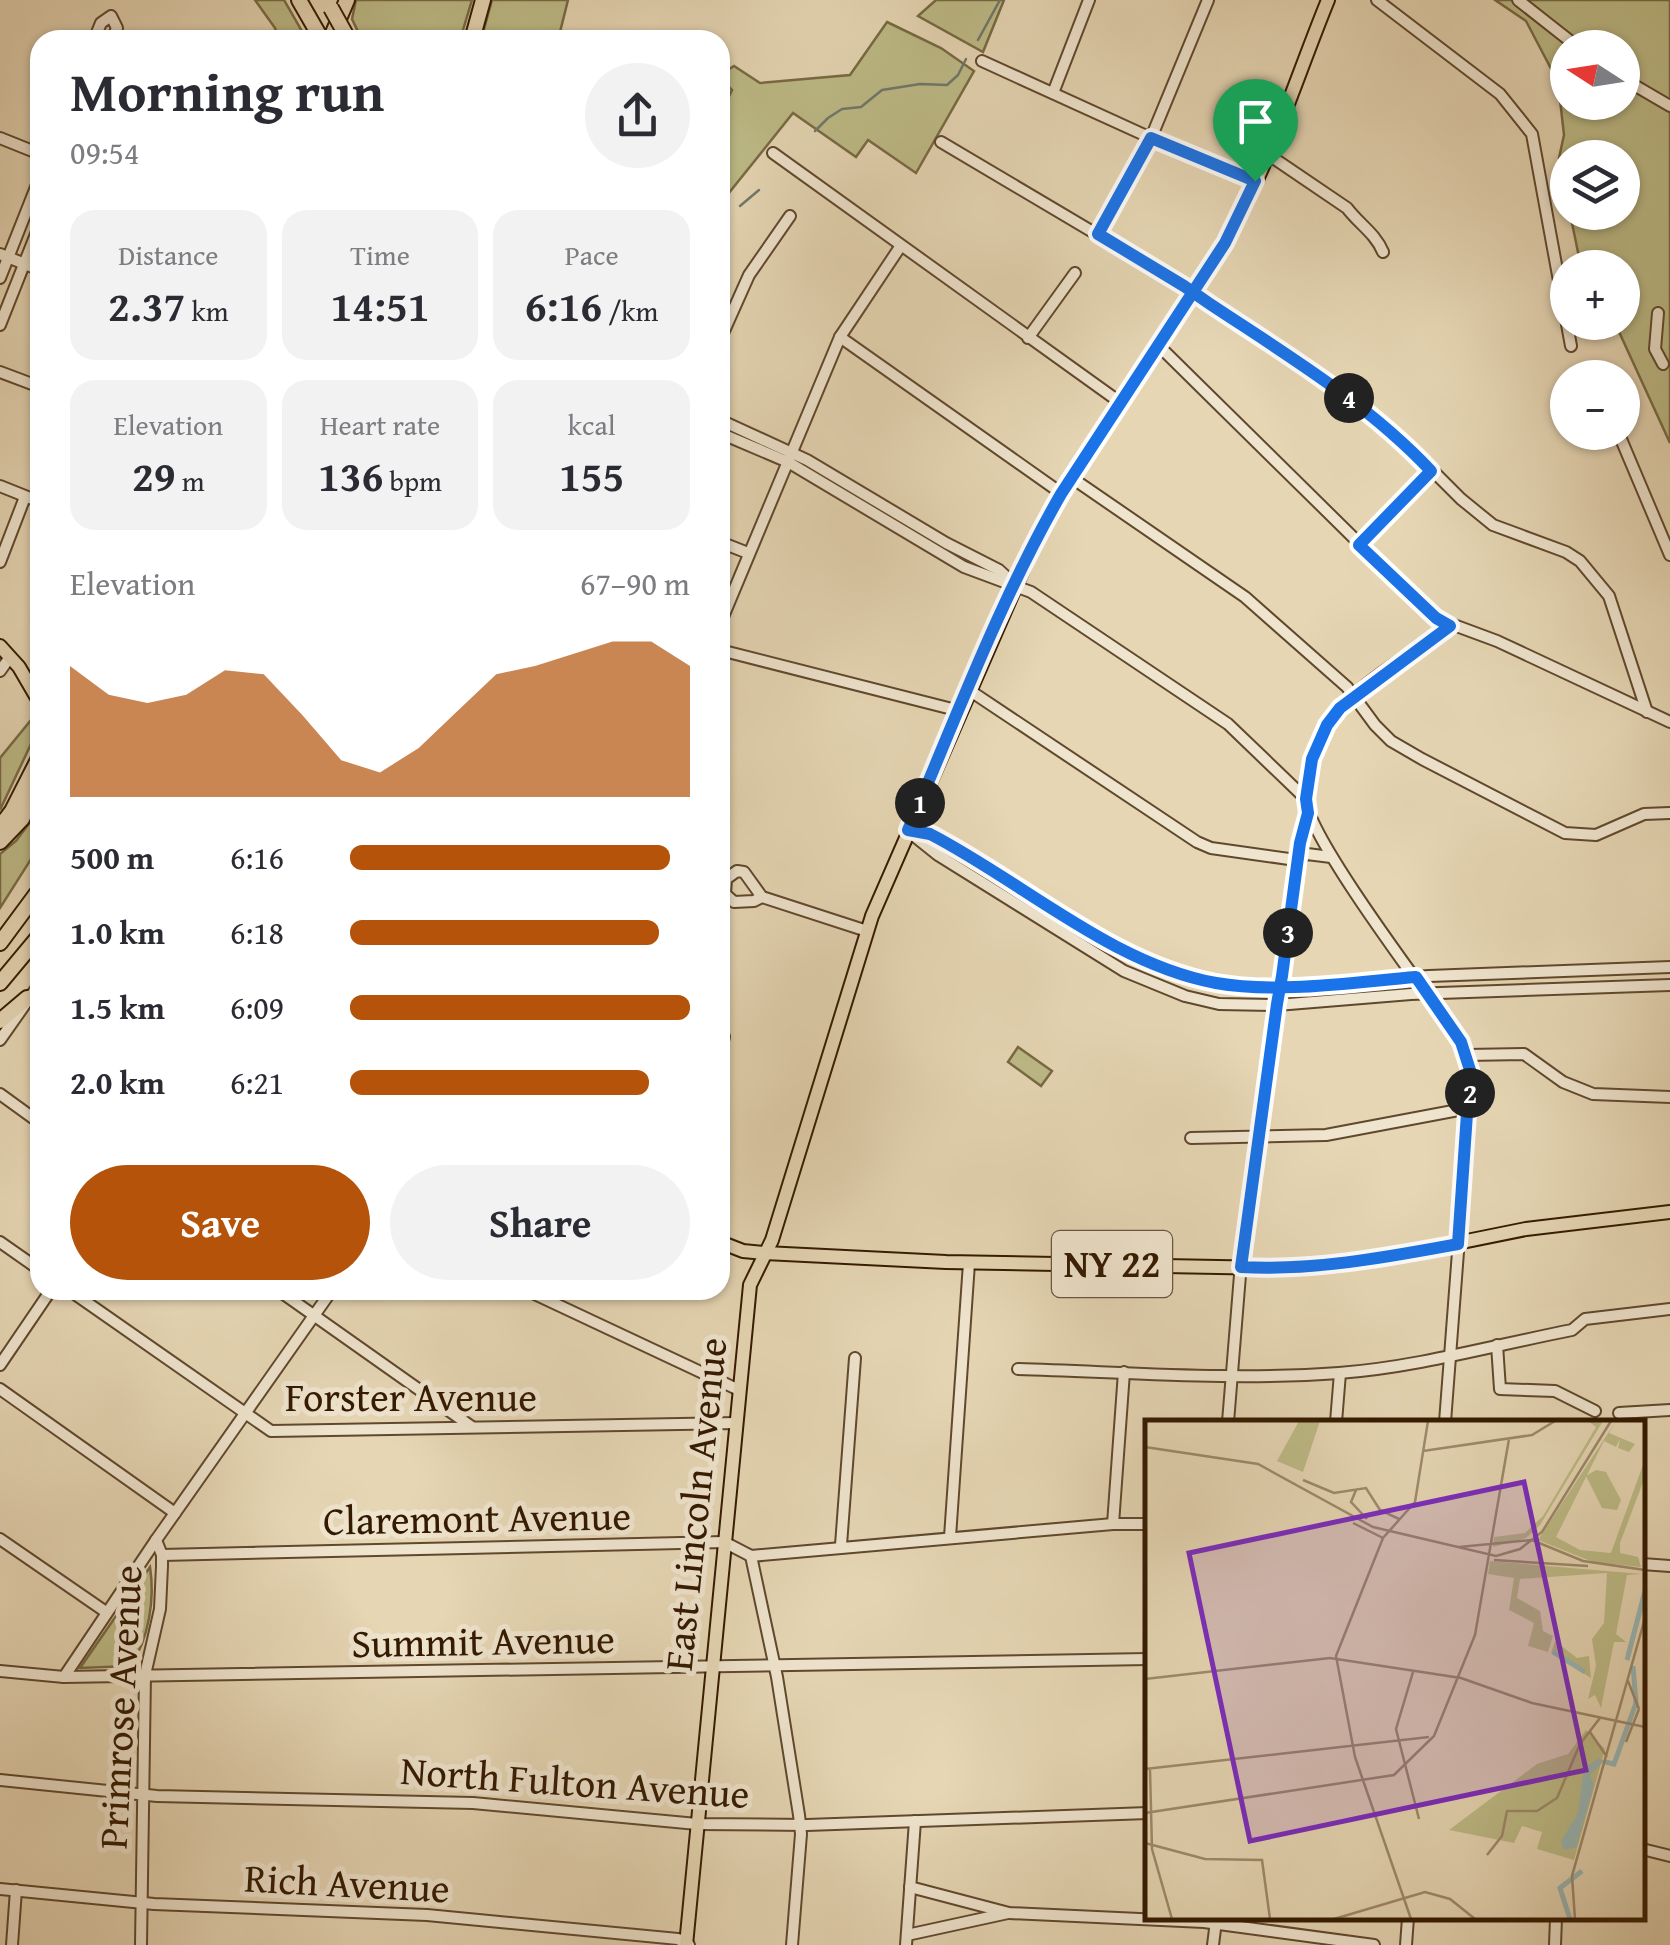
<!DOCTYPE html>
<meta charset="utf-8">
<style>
body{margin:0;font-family:"Gentium Book Plus",serif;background:#f2f2f3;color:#2b2b33;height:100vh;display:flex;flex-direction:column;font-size:38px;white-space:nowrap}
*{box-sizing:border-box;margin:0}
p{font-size:32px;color:#7c7c81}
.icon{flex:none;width:55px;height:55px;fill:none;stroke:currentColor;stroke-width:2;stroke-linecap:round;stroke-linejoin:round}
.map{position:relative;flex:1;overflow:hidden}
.side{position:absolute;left:30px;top:30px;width:700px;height:1270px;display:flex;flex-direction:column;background:#fff;border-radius:30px;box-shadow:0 2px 8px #0004}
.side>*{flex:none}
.needle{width:65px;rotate:282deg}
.buttons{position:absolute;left:1550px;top:30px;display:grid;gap:20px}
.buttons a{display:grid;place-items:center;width:90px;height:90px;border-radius:50%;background:#fff;box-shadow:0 2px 8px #0004;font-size:50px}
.pin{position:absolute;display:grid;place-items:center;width:85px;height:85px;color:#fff;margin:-102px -42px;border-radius:50% 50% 50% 0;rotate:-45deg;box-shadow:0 0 10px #0007}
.pin .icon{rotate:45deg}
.km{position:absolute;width:50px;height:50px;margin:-25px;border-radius:50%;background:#222;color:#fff;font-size:28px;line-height:50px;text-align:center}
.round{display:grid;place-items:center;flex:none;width:105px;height:105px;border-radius:52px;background:#f2f2f3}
.head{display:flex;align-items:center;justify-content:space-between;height:170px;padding:0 40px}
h1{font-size:55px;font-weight:700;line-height:75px}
.metrics{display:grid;grid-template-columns:repeat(3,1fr);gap:15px;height:170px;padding:10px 40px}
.metrics div{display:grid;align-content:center;border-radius:25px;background:#f2f2f3;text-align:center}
.metrics b{font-size:42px;font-weight:700}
.metrics small{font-size:28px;font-weight:400}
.metrics p{font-size:28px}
.chart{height:280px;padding:20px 40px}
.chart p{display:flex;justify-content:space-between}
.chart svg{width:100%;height:180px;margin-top:10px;fill:#b45309;opacity:.7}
.primary-button{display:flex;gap:20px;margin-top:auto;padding:20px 40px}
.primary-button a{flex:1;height:115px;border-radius:60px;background:#b45309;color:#fff;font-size:40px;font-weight:700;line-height:115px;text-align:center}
.primary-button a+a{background:#f2f2f3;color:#2b2b33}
ul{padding:0 40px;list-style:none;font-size:32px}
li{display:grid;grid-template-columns:160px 120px 1fr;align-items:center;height:75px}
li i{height:25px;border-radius:12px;background:#b45309}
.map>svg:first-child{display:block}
.green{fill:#bdbb87;stroke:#786a44;stroke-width:2.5;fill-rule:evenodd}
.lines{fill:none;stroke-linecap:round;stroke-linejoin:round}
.stream{stroke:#70786d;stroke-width:2.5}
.minor-casing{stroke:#60482d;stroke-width:14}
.major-casing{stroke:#331900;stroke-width:16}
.highway-casing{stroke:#331900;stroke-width:18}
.minor{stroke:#efe4ce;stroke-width:10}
.major{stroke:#e6d6b4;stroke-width:12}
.highway{stroke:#e6d6b4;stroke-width:14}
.highway-bridge-casing{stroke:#331900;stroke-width:18;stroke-linecap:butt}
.highway-bridge{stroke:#e6d6b4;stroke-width:14}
.route-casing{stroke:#fff;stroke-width:20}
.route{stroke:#1a73e8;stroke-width:12}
.labels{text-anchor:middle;stroke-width:10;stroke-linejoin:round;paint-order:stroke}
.shield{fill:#efe4ce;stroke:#6b563e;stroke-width:2.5}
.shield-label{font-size:38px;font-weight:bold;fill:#331900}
.street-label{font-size:40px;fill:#331900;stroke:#efe4ce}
.inset-river{fill:none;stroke:#99b7b6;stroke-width:5}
.inset-road{fill:none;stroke:#9e8a6c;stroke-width:2.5}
.view{fill:#7b2cbf;fill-opacity:0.15;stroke:#7b2cbf;stroke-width:5}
.inset-edge{fill:none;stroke:#331900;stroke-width:5}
</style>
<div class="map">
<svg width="1670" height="1945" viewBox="0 0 1670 1945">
<rect width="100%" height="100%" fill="#e6d6b4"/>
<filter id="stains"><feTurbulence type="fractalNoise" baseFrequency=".002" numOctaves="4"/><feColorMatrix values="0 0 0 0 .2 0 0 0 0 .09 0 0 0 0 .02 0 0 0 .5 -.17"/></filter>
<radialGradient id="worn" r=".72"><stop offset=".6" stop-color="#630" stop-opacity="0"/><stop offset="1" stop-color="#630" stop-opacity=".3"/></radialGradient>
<g class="green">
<path d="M255 0H284L307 40H279L275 28Z"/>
<path d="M356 0H472L460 40H362L352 19Z"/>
<path d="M492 0H568L558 40H481Z"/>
<path d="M936 0H1004L983 52 918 16Z"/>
<path d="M1495 0H1670V443L1615 323 1622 322V268L1585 267 1580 262 1570 213 1622 212V158H1568L1567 201 1559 158 1564 135 1558 82 1526 21ZM1568 48H1622V102H1568Z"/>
<path d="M887 22 941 48 974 71 916 173 868 140 856 157 793 113 720 204V125L726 119 723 109 732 90 723 81 726 71 734 66 760 83 850 75Z"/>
<path d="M31 720V744L0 810V758Z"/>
<path d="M40 809V845L0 908V854L16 841Z"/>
<path d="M1018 1047 1052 1071 1041 1086 1008 1062Z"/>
<path d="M150 1567C155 1598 149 1640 130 1666L80 1668Z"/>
</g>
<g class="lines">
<g class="stream">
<path d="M978 40 1000 0"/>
<path d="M815 131 828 118 842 109 861 107 882 90 920 84 947 85 958 75 966 59"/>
<path d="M740 206 759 190"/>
</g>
<defs>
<g id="minor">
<path d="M1377 0 1500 94 1532 134 1571 346"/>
<path d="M1518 0 1579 48"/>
<path d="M94 40 101 23 111 16 117 28 112 40"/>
<path d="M982 61 1151 138 1255 181"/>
<path d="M1622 78 1670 106"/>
<path d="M1053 93 1089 0"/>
<path d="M0 138 40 154"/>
<path d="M941 142 1184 286 1336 388 1404 442 1461 499 1493 525 1566 552 1580 561 1609 596 1647 712"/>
<path d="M773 153 1121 403"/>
<path d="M1266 153 1347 208C1359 224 1375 233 1383 252"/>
<path d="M1097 234 1151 138 1208 0"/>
<path d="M0 254 40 270"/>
<path d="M0 278 40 177"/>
<path d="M1658 313 1655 349 1663 364"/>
<path d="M0 325 40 224"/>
<path d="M840 337 1061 493"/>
<path d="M1028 338 1075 273"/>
<path d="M720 340 749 275 790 216"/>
<path d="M1159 346 1435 618 1497 641 1670 722"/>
<path d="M0 372 40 387"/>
<path d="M720 420 807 460 946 543 999 570 1014 584"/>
<path d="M1618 432 1670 555"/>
<path d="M720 433 788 462 964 567 1031 592 1228 724 1306 799"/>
<path d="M1072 478 1245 597 1347 687 1375 725 1391 741 1422 759 1565 833 1596 835 1644 814 1670 813"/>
<path d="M0 486 40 502"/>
<path d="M720 542 748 553"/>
<path d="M1359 545 1431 471"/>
<path d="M0 562 25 497"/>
<path d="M720 624 840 337 900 247"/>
<path d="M720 650 960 711"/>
<path d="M0 671 10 657"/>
<path d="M969 690 1197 842 1211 848 1289 859 1297 860 1307 854 1331 857"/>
<path d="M908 831 938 855 1124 971 1185 996 1219 1004 1277 1005 1411 994 1670 985"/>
<path d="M910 831 931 834 944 841 1117 947 1188 977 1219 983 1280 986 1429 976 1670 967"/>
<path d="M762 897 744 872 737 871 726 879 725 894 734 902 754 901 762 897 867 931"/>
<path d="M720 1035 724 1037 720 1053"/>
<path d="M0 1040 40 983"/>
<path d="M1467 1055 1524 1054 1563 1082 1593 1094 1670 1097"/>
<path d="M0 1094 40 1123"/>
<path d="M1191 1138 1326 1135 1469 1108"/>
<path d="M0 1242 40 1270"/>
<path d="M69 1290 271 1431 737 1423"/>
<path d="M278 1290 472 1427"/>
<path d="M526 1290 739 1390"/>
<path d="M1497 1345 1500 1389 1555 1391 1595 1411"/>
<path d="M0 1365 51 1290"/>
<path d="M1018 1369C1124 1372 1233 1381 1339 1373 1418 1367 1495 1345 1572 1330L1585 1319 1670 1309"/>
<path d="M0 1389 175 1513"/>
<path d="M1619 1413 1670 1410"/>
<path d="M1228 1422 1240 1275 1297 860 1308 813"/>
<path d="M1336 1422 1340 1373"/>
<path d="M1445 1422 1469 1108C1470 1084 1470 1064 1461 1042 1433 1002 1306 836 1306 799 1305 768 1319 730 1340 708 1371 676 1414 652 1450 626"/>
<path d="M1113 1524 1124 1372"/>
<path d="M950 1537 969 1263"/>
<path d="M0 1539 106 1612"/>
<path d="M841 1545 855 1358"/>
<path d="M162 1555 724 1542 751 1556 1113 1524H1148"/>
<path d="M751 1556 777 1677 799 1815 801 1834 792 1945"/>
<path d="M1642 1564 1670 1566"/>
<path d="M0 1671 64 1677 1148 1659"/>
<path d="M64 1677 156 1540"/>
<path d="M0 1780 157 1796 473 1803 697 1824 807 1825 1148 1813"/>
<path d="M1642 1849 1670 1856"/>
<path d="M910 1887 1009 1913 1204 1922 1374 1945"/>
<path d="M0 1889 154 1904 427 1915 678 1939 689 1945"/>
<path d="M907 1935 1008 1913"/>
<path d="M12 1945 16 1890"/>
<path d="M141 1945 145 1675 160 1609 162 1566V1555L156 1540 332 1290"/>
<path d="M906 1945 915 1821"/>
<path d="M1213 1945 1216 1921"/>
<path d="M1406 1945 1408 1918"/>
<path d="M1555 1945 1556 1918"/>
</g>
<g id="major">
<path d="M0 646 19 667 40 703"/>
<path d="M720 1242 743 1251 765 1253 946 1262 1272 1268 1373 1260 1526 1229 1670 1212"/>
<path d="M686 1945 750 1285 772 1240 872 916 1036 540C1090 437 1164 345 1224 245 1268 169 1295 81 1328 0"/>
</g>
<g id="highway">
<path d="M299 0 322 40"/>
<path d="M330 40 347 0"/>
<path d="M472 40 483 0"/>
<path d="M0 827 12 811 40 756"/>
<path d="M0 842 22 819 40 782"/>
<path d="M0 943 40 889"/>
<path d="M0 983 40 935"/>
<path d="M0 1021 27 998"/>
</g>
</defs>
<use href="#minor" class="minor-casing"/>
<use href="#major" class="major-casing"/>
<use href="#highway" class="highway-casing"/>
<use href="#minor" class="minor"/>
<use href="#major" class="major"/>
<use href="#highway" class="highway"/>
<defs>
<path id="highway-bridge" d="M331 8 346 35"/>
</defs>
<use href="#highway-bridge" class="highway-bridge-casing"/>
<use href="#highway-bridge" class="highway-bridge"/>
</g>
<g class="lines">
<defs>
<path id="route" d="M1255 181 1225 243 1061 494C1000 600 956 718 908 830L930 834C1023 882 1112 964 1216 983 1277 994 1354 982 1416 977L1461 1042 1470 1070 1458 1244C1387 1257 1314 1271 1241 1267L1277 1004 1282 976 1300 843 1308 813 1306 799 1312 759 1327 725 1340 708 1450 626 1436 618 1359 545 1431 471C1367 403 1287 355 1210 304L1184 286 1098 234 1151 138 1255 181"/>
</defs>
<use href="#route" class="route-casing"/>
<use href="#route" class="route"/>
</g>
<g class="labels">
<rect class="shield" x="1052" y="1231" width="120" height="66" rx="8"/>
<g class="shield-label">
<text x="1112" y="1277">NY 22</text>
</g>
<g class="street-label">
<text x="411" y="1411">Forster Avenue</text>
<text transform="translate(695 1504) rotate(-84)" y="14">East Lincoln Avenue</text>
<text transform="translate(477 1518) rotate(-1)" y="14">Claremont Avenue</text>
<text transform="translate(483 1641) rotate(-1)" y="14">Summit Avenue</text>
<text transform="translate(120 1707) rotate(-87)" y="14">Primrose Avenue</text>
<text transform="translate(575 1782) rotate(4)" y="14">North Fulton Avenue</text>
<text transform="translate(347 1883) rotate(3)" y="14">Rich Avenue</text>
</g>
</g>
<g transform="translate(1145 1420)">
<rect width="500" height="500" fill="#e6d6b4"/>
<path d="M154 1H175L158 52 132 41ZM443 1H458L395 105 381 118 348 127 349 117 380 113 398 96 451 7ZM471 1 464 13 490 24 484 32 473 28 475 19 471 27 459 21 411 117 435 130 466 133 500 39V57L475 123V133L493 137 496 147 448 142 393 120ZM451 50 461 52 476 80 472 90 457 88 441 56ZM345 141 497 154 482 155 471 214 481 222H469L456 288 450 275 443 279 451 246 447 219 459 203 462 153 375 159 372 178 395 191 398 211 408 216 403 232 383 226 389 203 364 190 369 158 343 154ZM410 221 432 238 444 236 446 258 406 233ZM441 310 460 329 429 440 392 429 397 412 377 406 369 423 304 410 392 344 423 334Z" fill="#bdbb87"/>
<path d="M454 338 459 341 445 355 449 365 431 428 418 429 416 421 433 393 439 348Z" fill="#99b7b6"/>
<path class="inset-river" d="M408 232 440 252M482 240 500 171M460 342 469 344 491 283 488 246M425 499 415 468 437 451"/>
<path class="inset-road" d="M0 27 113 44 228 107 351 136 375 129 397 112 466 1M278 31 387 15 410 1M158 60 189 73 221 68 235 90 254 99M211 70 206 82 222 99M208 103 238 118M314 127 387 120 438 141 500 150M349 140 443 146M268 252 251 309 274 399M0 259 185 238 316 258 387 283 500 307M483 261 494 289M445 312 462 337M481 322 494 289M0 349 284 317M5 349 7 429 27 499M0 393 249 355 289 316 330 215 364 19M0 423 60 439 117 440 125 499M342 435 357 416 362 391H392L412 378 435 324 455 298M189 499 280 472 305 479 330 499M266 499 210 337 191 236 238 118 270 82 283 1M430 499 427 456 500 198"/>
<path class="view" d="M379 62 441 350 105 421 44 133Z"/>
<rect width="500" height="500" class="inset-edge"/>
</g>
<rect width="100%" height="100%" filter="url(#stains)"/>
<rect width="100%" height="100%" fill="url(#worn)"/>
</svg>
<div class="buttons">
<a><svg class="needle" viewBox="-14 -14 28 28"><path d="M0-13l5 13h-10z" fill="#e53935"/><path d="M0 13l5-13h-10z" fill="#7c7c81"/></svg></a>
<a><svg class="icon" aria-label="layers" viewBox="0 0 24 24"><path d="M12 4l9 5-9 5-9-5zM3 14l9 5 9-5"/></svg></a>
<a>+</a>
<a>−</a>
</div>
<div class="pin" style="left:1255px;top:181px;background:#1e9e55"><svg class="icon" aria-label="arrive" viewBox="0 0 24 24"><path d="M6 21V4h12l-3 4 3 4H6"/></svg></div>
<b class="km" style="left:920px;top:803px">1</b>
<b class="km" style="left:1470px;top:1093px">2</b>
<b class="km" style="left:1288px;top:933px">3</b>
<b class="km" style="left:1349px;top:398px">4</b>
<section class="side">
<div class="head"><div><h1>Morning run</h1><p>09:54</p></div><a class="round"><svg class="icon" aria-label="share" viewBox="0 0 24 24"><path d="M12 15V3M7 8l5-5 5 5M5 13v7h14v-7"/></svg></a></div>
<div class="metrics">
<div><p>Distance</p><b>2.37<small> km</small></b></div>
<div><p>Time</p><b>14:51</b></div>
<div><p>Pace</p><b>6:16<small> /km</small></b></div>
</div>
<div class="metrics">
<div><p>Elevation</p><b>29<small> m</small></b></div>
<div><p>Heart rate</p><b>136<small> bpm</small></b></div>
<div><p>kcal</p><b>155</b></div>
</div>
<div class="chart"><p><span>Elevation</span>67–90 m</p>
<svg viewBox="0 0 160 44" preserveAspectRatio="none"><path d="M0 44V12L10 19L20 21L30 19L40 13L50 14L60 24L70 35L80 38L90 32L100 23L110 14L120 12L130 9L140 6L150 6L160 12V44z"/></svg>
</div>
<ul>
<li><b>500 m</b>6:16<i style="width:94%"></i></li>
<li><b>1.0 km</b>6:18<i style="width:91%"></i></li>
<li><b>1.5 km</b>6:09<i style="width:100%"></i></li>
<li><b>2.0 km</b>6:21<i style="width:88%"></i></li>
</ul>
<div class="primary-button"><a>Save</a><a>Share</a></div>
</section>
</div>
